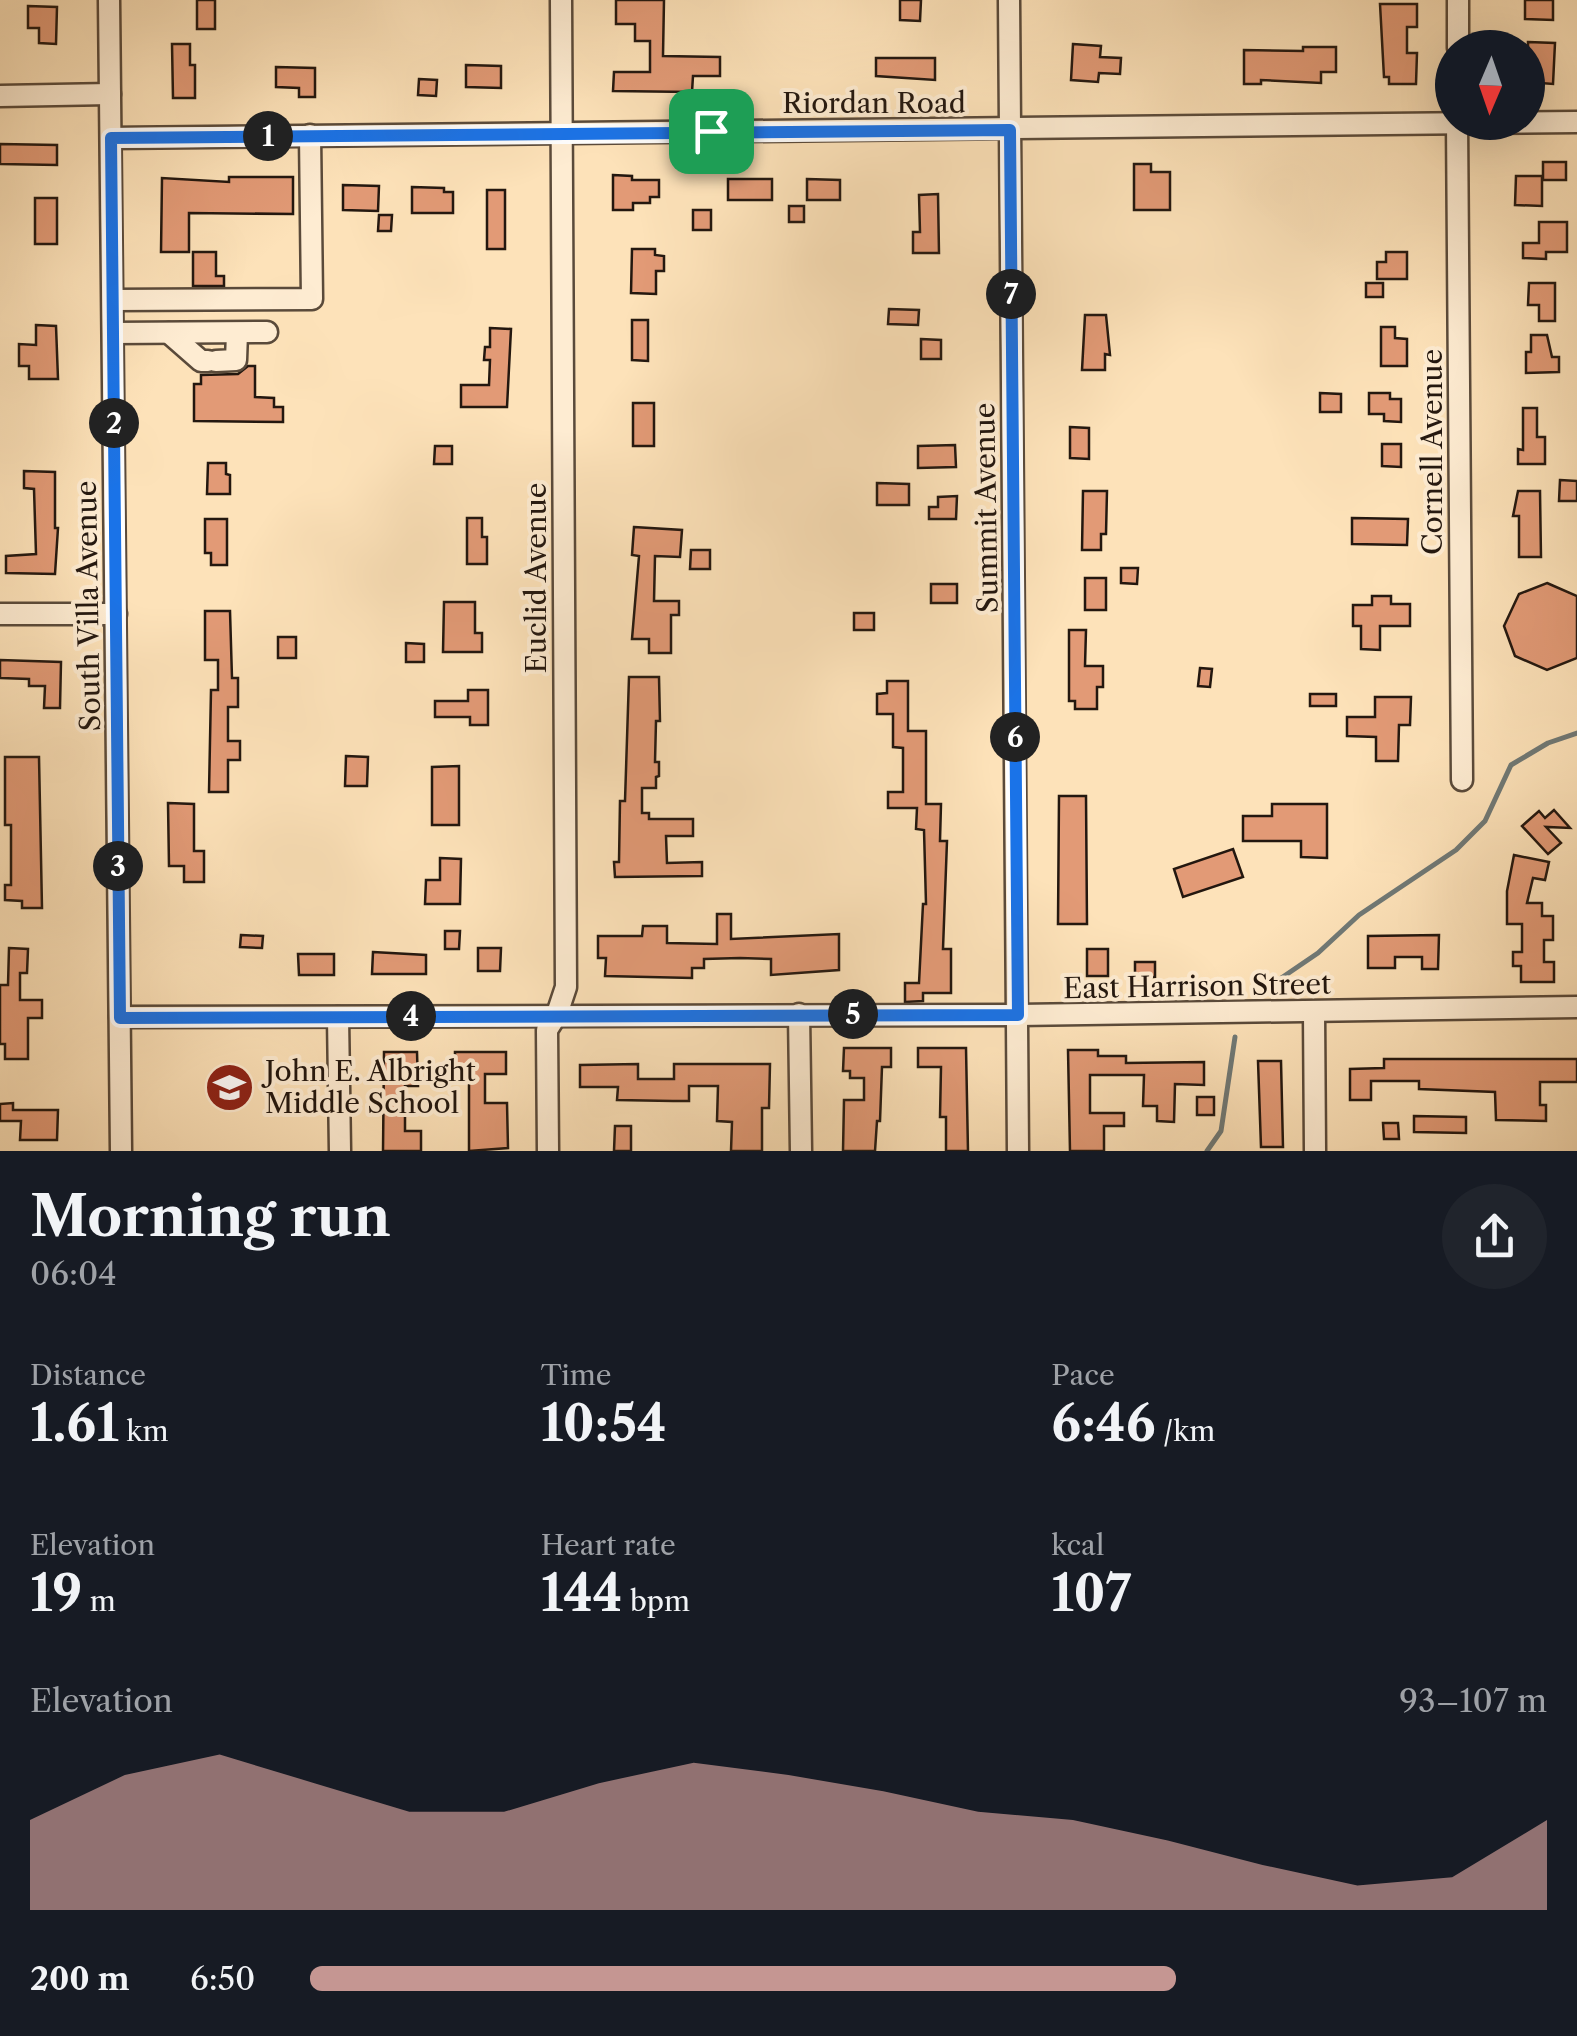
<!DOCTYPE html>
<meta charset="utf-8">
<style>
body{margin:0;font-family:"Libre Caslon Text",serif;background:#20242c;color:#f1f3f6;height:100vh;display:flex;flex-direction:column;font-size:38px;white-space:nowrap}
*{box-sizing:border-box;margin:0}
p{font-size:32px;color:#9ea1a6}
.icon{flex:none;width:55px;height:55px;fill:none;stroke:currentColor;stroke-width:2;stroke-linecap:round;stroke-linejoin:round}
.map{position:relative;height:1151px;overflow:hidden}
.panel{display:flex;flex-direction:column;background:#171b24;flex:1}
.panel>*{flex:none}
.needle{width:65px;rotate:182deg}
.controls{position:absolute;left:1435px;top:30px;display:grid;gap:20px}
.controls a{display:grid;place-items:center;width:110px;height:110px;border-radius:50%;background:#171b24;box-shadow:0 10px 40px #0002;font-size:50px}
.pin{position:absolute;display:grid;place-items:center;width:85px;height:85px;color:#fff;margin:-42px;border-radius:20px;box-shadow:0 5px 15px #0006}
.km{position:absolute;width:50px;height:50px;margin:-25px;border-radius:50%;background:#222;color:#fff;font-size:28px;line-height:50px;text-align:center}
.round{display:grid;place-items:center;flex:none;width:105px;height:105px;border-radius:52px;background:#20242c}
.head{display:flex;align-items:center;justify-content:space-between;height:170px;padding:0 30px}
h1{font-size:55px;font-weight:700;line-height:75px}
.metrics{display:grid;grid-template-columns:repeat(3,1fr);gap:15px;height:170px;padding:10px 30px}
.metrics div{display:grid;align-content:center}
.metrics b{font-size:50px;font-weight:700}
.metrics small{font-size:28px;font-weight:400}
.metrics p{font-size:28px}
.chart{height:280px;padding:20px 30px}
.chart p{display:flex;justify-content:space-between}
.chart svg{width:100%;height:180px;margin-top:10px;fill:#c59692;opacity:.7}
ul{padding:0 30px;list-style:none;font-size:32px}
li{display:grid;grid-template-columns:160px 120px 1fr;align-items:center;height:75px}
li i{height:25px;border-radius:12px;background:#c59692}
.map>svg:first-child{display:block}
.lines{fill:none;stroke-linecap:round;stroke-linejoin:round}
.stream{stroke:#707976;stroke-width:5}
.building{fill:#e29a76;stroke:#23170f;stroke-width:2.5}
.minor-casing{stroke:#5a4a3a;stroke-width:25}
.minor{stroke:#feecd2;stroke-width:20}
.route-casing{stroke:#fff;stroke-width:20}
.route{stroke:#1a73e8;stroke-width:12}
.labels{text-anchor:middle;stroke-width:8;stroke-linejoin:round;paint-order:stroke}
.street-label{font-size:28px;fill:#23170f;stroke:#feecd2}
.poi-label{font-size:28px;fill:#23170f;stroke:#feecd2;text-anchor:start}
</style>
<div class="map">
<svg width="1577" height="1151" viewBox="0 0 1577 1151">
<rect width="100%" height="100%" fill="#fde2b9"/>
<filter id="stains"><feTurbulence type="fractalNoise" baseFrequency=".002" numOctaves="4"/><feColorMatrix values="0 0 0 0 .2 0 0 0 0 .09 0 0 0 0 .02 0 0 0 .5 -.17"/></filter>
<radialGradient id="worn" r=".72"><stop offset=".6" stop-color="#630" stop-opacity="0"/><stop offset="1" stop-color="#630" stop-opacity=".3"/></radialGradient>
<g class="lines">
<g class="stream">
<path d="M1271 985 1318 953 1359 915 1456 850 1485 821 1511 765 1548 743 1577 733"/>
<path d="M1207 1151 1221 1131 1235 1037"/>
</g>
</g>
<g class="building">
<rect x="197" y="0" width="18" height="29"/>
<path d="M616 0H664L663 56 720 57V76H693L692 92 613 91 614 72H650V41H635V24H616Z"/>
<path d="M900 0H921L920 21 900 20Z"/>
<path d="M1525 0H1553V20L1525 19Z"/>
<path d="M1380 4H1417V27H1407V53H1417L1416 84H1389V77H1384Z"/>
<path d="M28 6 57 7 56 44 39 43V28H28Z"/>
<path d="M1528 42 1555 43 1553 84 1528 82Z"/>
<path d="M172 44H190V65H195V98H173Z"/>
<path d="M1073 44 1101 46 1100 57 1121 58 1120 74 1099 73 1098 82 1071 80Z"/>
<path d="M1303 47H1336V72H1321V83L1261 80V84H1244V50L1303 51Z"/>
<path d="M876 58H935V80L876 76Z"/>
<path d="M466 65 501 66V88L466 87Z"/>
<path d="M276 67 315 68V97H299V88L276 87Z"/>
<path d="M419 79 437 80 436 96 418 95Z"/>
<path d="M0 144 57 145V165L0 164Z"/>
<rect x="1543" y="162" width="23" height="18"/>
<path d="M1134 164H1151V172H1170V210H1134Z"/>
<path d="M613 175 632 176V180H659V197H650V203H633V210H613Z"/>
<path d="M1516 176H1542V206L1515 205Z"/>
<path d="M229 177H293V214L189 213V252H161L162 178 229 182Z"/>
<rect x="728" y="179" width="44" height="21"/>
<path d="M807 179 840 180V200H807Z"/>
<path d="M343 185 379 186 378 211 343 210Z"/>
<path d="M412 187 444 188V192H453V213H412Z"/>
<rect x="487" y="190" width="18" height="59"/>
<path d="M938 194 939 253H913V232H920L919 195Z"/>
<rect x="35" y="198" width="22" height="46"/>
<rect x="789" y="206" width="15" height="16"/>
<rect x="693" y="210" width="18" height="20"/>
<path d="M379 215H392L391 231H378Z"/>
<path d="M1539 222H1567V252H1546V259L1523 258V243H1539Z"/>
<path d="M632 249H655V255L664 256V271H656V294L631 293Z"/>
<path d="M193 252H216V276H224V286H193Z"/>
<path d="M1386 252H1407V279H1377V262H1386Z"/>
<rect x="1366" y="283" width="17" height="14"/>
<path d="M1529 283H1555V321H1539V305H1528Z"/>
<path d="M889 309 919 310 918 325 888 324Z"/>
<path d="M1085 315H1106L1110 355 1105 354V370H1082Z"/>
<path d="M632 320H648V361L632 360Z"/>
<path d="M36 325 56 326 58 379H29V366H19V344L36 345Z"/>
<path d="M1381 327H1395V338L1407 339V366H1381Z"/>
<path d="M490 328 511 329 507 407H461V385H489L490 360H484L485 347H490Z"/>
<path d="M1531 335H1547L1552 357H1559V372L1526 373V352H1531Z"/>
<path d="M921 339 941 340V359H921Z"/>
<path d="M248 366H255V397L274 398V407H283V422L194 421V384H201V375L238 374Z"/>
<path d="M1320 393 1341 394V412H1320Z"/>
<path d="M1369 393H1390V399H1401V422L1384 421V414H1369Z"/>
<rect x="633" y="403" width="21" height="43"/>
<path d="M1523 408H1537V437H1545V464H1518V449L1523 450Z"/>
<path d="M1070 427 1089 428V459L1070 458Z"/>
<path d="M1382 444H1401V467L1382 466Z"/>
<path d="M955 445 956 467 918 468V446Z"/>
<path d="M435 446H452V464H434Z"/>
<path d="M208 463H226V474L230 475V494H207Z"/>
<path d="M24 471 55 472V528H58L55 574 6 573V556L36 554 34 489 24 488Z"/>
<path d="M1560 480 1577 481V501H1559Z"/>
<path d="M877 483 909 484V505H877Z"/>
<path d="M1083 491H1107L1106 534H1101V550H1082Z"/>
<path d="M1518 491H1540L1541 557H1519V516H1513Z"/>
<path d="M957 496 956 519H929V507H938V497Z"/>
<path d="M467 518H482V537H487V564H467Z"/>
<path d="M1352 518 1408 519 1407 545 1352 544Z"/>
<path d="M205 519H227V565H211V553H205Z"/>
<path d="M634 527 682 530 680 557 655 556 654 601H679V615H671V653H649V639H632L639 556 632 555Z"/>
<path d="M691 550H710V569H690Z"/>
<path d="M1121 568H1138L1137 584 1121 583Z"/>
<rect x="1085" y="578" width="21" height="32"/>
<path d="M1547 583 1577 596V658L1547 670 1515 656 1504 626 1519 594Z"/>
<rect x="931" y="584" width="26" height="19"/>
<path d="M1372 596H1391V604H1410V626H1380V650L1361 649V626H1353V605H1372Z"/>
<path d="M444 602H475V633H482V652H443Z"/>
<path d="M205 611H230L232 678H238V707H228V741H240V760H228V792H209L211 690H218V660H205Z"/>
<rect x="854" y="613" width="20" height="17"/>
<path d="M1069 630H1086L1085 666H1103V687H1097V709H1075V701H1069Z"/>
<rect x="278" y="637" width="18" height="21"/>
<path d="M406 643 424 644V662H406Z"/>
<path d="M0 660 61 662 60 708H44L45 686H29V679L0 678Z"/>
<path d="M1200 668 1212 669 1210 687 1198 686Z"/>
<path d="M629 677H659L660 721H656L655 762H659V776L656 777V788H642V813H649V819H693V836H666L667 863 702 862V876L615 877 614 862H619L620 801H625Z"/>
<path d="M887 681H908V731H926V804H941L940 841H947L943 949H951V993H923V1001L905 1002V983H919L923 904H926L924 830 916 829 917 808H888V792H903V748L893 747V714H877V694L887 693Z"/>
<path d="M468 690H488V725H470V717H435V701H468Z"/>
<rect x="1310" y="694" width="26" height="12"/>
<path d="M1375 697H1411L1410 725H1399L1398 761H1376V737L1347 736V717H1375Z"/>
<path d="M346 756 368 757 367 786H345Z"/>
<path d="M5 757H39L42 908H22V901L5 900V885H11V825H5Z"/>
<path d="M459 766V825H432V767Z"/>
<path d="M1059 796H1086L1087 924H1058Z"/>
<path d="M168 803 194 804V851H204V882H184V866H169Z"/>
<path d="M1272 804H1327V858L1301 857V841H1243V816H1272Z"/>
<path d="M1554 810 1570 828 1546 827 1561 843 1548 854 1522 826 1539 811 1545 818Z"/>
<path d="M1233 849 1243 877 1183 897 1174 869Z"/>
<path d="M1514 855 1549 862 1545 880 1533 878 1527 903H1542V916H1553V940H1544V962H1554V982H1521V966H1513V952H1522V924H1507V891Z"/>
<path d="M440 858 461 859 460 904H425L426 880H440Z"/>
<path d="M717 914H731V939L839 934V970L771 975V959L740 958 704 959V968H692V978L605 976 606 958H598V936H642L643 926H667V943L717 944Z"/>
<path d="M445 931H460L459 949H445Z"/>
<path d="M241 935 263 936 262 948 240 947Z"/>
<path d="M1439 935 1438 969H1422V957H1395V968H1368V936Z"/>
<path d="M9 948 28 949 27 973H20V1000H42V1018H28V1059H5V1044H0V985H8Z"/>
<path d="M478 948H501L500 971H478Z"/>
<rect x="1087" y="949" width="21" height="27"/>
<path d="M373 952 426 955V974H372Z"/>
<path d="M298 954H334V975H299Z"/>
<rect x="1135" y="962" width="20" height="15"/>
<path d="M844 1048H891V1067H882L880 1121H877L875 1151H843L844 1100H864V1078H850V1071H843Z"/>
<path d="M918 1048H966L968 1151H946V1117H940L941 1067H918Z"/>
<path d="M1068 1050H1098V1056H1126V1063L1204 1062V1085L1175 1084 1174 1122 1157 1121V1106H1143L1144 1075H1090V1113H1124V1126H1104V1151H1070Z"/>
<path d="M384 1052H417L418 1086H405V1131H421V1151H383Z"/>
<path d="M455 1052H506V1074H485V1103H507L508 1148 469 1151V1068H455Z"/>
<path d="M1384 1059H1577V1082H1540V1105H1546V1121L1496 1120 1495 1092 1419 1089V1081H1371V1100H1350V1069L1384 1068Z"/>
<path d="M1258 1061H1281L1283 1147H1261Z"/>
<path d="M638 1064V1079H674V1064H770L769 1108H762V1151H731L732 1122 717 1121 718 1086H689V1101H673L617 1100 618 1087H580V1065Z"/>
<rect x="1197" y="1097" width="17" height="18"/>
<path d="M13 1103V1110H58L57 1140H20L21 1121H0V1104Z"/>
<path d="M1414 1116 1466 1117V1133L1414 1132Z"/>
<path d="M1383 1123H1398L1399 1139H1384Z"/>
<path d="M615 1126H631V1151H614Z"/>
</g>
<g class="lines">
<defs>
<g id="minor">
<path d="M109 0 121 1151"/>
<path d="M1009 0 1018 1151"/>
<path d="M1458 48V0"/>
<path d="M0 96 110 94"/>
<path d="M1457 122 1462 780"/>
<path d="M111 138 1577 122"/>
<path d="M113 300 312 299 310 135"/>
<path d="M113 333 267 332"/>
<path d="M169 333 201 361H208"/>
<path d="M216 361 236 360 237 333"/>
<path d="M0 614H116"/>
<path d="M1314 1012 1315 1151"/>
<path d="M799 1014 801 1151"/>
<path d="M120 1017 1018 1015 1577 1007"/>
<path d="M338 1017 340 1151"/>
<path d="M548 1151 547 1030 557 1014 566 987 561 0"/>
</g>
</defs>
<use href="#minor" class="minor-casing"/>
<use href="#minor" class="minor"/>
</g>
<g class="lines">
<defs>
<path id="route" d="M1010 130 1018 1015 120 1018 111 138Z"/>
</defs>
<use href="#route" class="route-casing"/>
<use href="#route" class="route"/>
</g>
<defs>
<symbol id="school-disc" viewBox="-11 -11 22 22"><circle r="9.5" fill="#8f2418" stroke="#feecd2"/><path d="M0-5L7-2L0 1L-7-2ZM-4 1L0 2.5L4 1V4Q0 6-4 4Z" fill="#fff"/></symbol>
</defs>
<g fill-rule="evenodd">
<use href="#school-disc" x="202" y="1060" width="55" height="55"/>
</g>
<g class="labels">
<g class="street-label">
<text x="874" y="113">Riordan Road</text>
<text transform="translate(1432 452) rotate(-90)" y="10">Cornell Avenue</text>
<text transform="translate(986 508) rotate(-91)" y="10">Summit Avenue</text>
<text transform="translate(536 578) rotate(-90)" y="10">Euclid Avenue</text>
<text transform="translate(88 606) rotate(-91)" y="10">South Villa Avenue</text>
<text transform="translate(1197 986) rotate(-1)" y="10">East Harrison Street</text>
</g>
<g class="poi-label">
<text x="265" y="1081">John E. Albright<tspan x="265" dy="32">Middle School</tspan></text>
</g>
</g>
<rect width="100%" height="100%" filter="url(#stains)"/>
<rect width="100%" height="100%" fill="url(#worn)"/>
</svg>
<div class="controls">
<a><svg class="needle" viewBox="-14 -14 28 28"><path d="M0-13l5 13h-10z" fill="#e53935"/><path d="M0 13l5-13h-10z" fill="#9ea1a6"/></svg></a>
</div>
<div class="pin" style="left:711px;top:131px;background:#1e9e55"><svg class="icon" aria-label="arrive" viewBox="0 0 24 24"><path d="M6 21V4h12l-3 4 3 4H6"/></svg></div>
<b class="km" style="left:268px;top:136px">1</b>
<b class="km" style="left:114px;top:423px">2</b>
<b class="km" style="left:118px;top:866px">3</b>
<b class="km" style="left:411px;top:1016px">4</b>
<b class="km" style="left:853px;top:1014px">5</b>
<b class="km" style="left:1015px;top:737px">6</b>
<b class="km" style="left:1011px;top:294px">7</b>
</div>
<section class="panel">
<div class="head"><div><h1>Morning run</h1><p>06:04</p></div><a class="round"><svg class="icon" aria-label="share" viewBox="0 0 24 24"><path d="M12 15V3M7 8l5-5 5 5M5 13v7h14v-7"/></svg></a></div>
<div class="metrics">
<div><p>Distance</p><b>1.61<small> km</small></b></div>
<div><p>Time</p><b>10:54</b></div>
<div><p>Pace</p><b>6:46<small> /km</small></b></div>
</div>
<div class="metrics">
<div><p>Elevation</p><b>19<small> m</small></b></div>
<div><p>Heart rate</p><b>144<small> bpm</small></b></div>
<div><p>kcal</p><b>107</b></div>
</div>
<div class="chart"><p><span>Elevation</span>93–107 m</p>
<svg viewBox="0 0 160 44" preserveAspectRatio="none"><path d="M0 44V22L10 11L20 6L30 13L40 20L50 20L60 13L70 8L80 11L90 15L100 20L110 22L120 27L130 33L140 38L150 36L160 22V44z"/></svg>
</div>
<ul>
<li><b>200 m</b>6:50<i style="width:70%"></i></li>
</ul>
</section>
